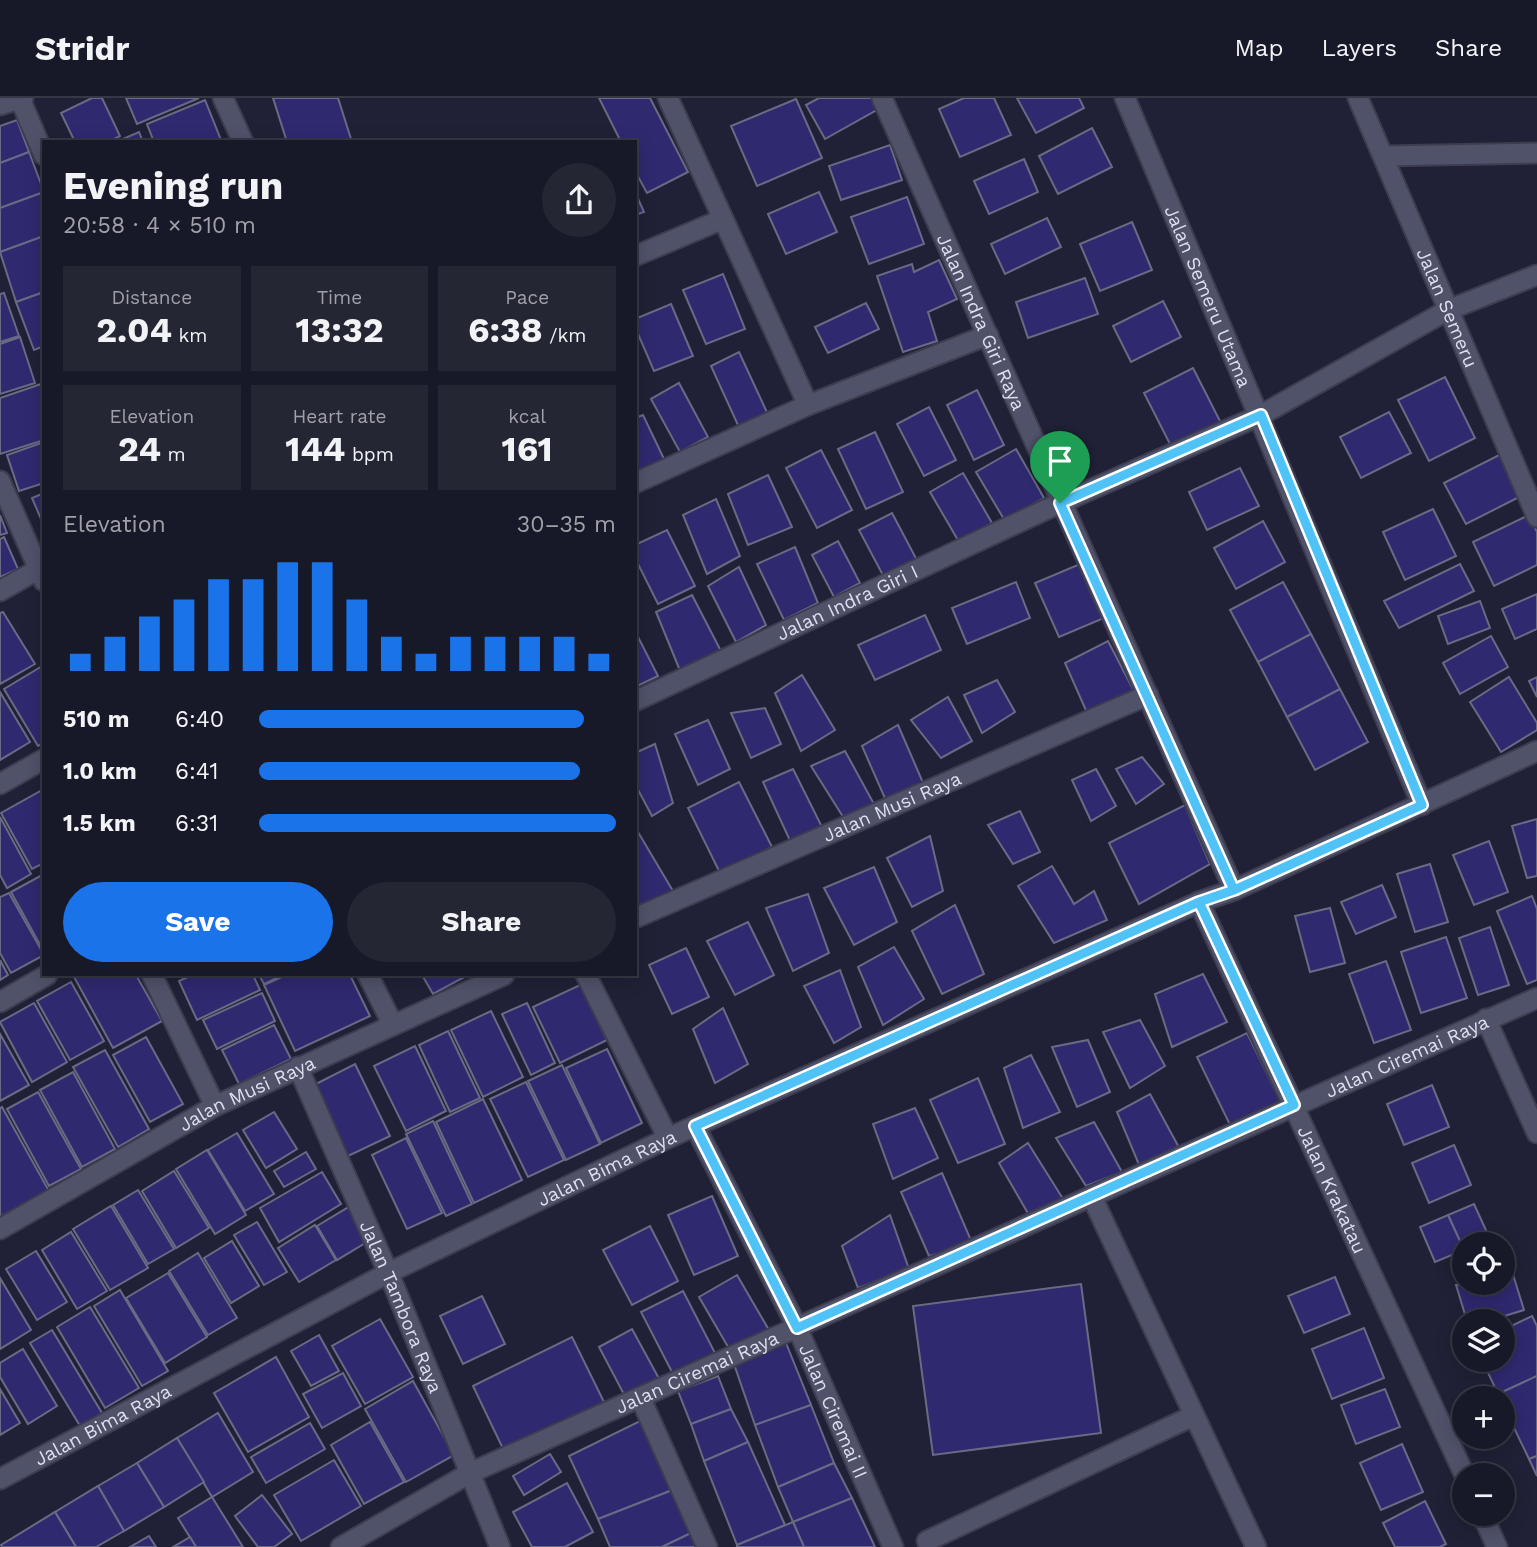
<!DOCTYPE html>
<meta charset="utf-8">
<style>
body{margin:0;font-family:"Work Sans",sans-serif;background:#252634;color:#f1f3f6;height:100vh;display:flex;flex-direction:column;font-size:26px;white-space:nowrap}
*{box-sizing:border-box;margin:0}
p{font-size:23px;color:#9fa0a8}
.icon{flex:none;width:38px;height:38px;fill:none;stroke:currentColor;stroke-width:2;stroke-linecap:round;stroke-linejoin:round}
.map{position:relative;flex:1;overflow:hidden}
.details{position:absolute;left:42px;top:42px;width:595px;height:836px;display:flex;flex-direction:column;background:#181928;border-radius:0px;box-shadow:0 4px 18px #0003,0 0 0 2px #363845}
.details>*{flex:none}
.tools{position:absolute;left:1452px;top:1134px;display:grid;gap:14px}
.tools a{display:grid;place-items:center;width:63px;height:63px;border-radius:50%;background:#181928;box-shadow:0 4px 18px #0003,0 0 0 2px #363845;font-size:35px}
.pin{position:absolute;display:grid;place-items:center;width:60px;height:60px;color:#fff;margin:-72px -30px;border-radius:50% 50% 50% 0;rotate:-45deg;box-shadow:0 0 7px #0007}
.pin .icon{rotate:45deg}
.round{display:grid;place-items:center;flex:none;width:74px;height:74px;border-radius:37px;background:#252634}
.headline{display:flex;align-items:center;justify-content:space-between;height:119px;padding:0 21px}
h1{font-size:38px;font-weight:700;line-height:52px}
.figures{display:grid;grid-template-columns:repeat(3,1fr);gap:10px;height:119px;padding:7px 21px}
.figures div{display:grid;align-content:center;border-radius:0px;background:#252634;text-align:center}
.figures b{font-size:35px;font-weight:700}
.figures small{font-size:19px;font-weight:400}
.figures p{font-size:19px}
.chart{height:196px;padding:14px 21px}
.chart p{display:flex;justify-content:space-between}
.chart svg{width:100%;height:126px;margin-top:7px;stroke:#1a73e8;stroke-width:6}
.action{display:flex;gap:14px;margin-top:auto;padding:14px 21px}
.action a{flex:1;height:80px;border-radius:42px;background:#1a73e8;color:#fff;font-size:28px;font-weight:700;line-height:80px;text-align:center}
.action a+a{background:#252634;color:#f1f3f6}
ul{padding:0 21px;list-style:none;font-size:23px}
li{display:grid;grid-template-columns:112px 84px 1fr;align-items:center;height:52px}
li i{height:18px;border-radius:9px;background:#1a73e8}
header{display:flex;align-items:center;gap:42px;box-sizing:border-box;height:98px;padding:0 35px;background:#181928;border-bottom:2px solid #363845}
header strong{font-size:33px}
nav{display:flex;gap:38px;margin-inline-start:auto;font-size:24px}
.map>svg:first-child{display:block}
.building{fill:#2f2970;stroke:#696b85;stroke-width:2}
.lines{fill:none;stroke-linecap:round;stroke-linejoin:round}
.service-casing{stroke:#3d3d4f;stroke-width:23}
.minor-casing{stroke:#3d3d4f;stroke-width:23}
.service{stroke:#50526a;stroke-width:19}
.minor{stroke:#50526a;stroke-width:19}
.route-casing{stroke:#fff;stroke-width:14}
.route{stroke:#4fc3f7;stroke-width:9}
.labels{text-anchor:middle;stroke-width:5;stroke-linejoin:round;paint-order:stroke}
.street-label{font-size:19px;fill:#dedfee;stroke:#202136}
</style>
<header>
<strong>Stridr</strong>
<nav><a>Map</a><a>Layers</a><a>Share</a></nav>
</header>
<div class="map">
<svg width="1537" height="1449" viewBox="0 0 1537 1449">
<rect width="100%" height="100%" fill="#202136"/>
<g class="building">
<path d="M92 0H102L120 38 108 44H75L61 15Z"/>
<path d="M126 0H199L137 26Z"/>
<path d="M273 0H338L352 44H287Z"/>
<path d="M599 0H650L688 74 647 95 635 73V44H621Z"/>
<path d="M819 0H877L882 9 825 41 806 7Z"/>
<path d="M964 0H994L1011 37 960 59 939 11Z"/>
<path d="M1017 0H1079L1084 10 1036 35Z"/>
<path d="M796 1 822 60 757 88 731 28Z"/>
<path d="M205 2 221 42 154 44 147 26Z"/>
<path d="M17 22 29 54 0 65V28Z"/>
<path d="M1092 30 1112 69 1058 96 1039 58Z"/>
<path d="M139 34 143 44H116Z"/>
<path d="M890 47 902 82 841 102 829 68Z"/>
<path d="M29 54 44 94 0 110V65Z"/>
<path d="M1024 61 1038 94 989 116 974 83Z"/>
<path d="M44 94V138L0 154V110Z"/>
<path d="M635 94 644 114 635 117Z"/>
<path d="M819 94 837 134 786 156 768 116Z"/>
<path d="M907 99 924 146 869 166 851 119Z"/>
<path d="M1047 120 1061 149 1005 176 991 146Z"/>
<path d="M1132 124 1152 172 1100 193 1080 146Z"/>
<path d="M44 138V194L16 204 0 154Z"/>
<path d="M939 162 957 201 928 214 937 243 903 254 877 178 912 166 914 174Z"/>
<path d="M723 176 745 231 706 246 683 192Z"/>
<path d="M1085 180 1098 216 1028 240 1016 204Z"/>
<path d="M44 194V248L34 252 16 204Z"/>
<path d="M4 195 19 238 0 244V196Z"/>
<path d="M1163 203 1181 239 1131 264 1113 228Z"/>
<path d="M866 205 879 231 828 255 815 229Z"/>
<path d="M671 206 693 258 654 273 635 229V221Z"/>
<path d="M20 239 35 285 0 296V246Z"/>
<path d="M739 254 771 323 742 336 711 268Z"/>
<path d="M1193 270 1222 327 1173 352 1144 295Z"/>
<path d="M1445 279 1475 340 1429 363 1398 302Z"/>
<path d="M44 285V342L0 356V300Z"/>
<path d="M679 285 708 339 680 354 651 301Z"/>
<path d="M977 292 1004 347 974 362 947 307Z"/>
<path d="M929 309 956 362 924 378 897 326Z"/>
<path d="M1389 314 1411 355 1361 380 1340 339Z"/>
<path d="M643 317 665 363 635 377V320Z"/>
<path d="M875 334 903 394 866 411 838 351Z"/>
<path d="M44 344V385L19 393 7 357Z"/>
<path d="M1016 351 1044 400 1005 423 976 374Z"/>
<path d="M821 352 852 412 817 430 786 370Z"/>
<path d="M1501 356 1523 397 1466 426 1444 385Z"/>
<path d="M1240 370 1259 408 1207 432 1189 394Z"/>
<path d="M963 375 992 425 959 444 930 394Z"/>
<path d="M768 377 792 429 748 447 728 396Z"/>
<path d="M44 395V428L32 400Z"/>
<path d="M716 401 740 458 707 476 683 417Z"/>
<path d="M1433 411 1456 458 1405 482 1383 434Z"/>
<path d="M892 415 919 466 886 483 859 432Z"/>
<path d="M0 417 7 435 0 437Z"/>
<path d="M1529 417 1537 434V467L1494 488 1473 444Z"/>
<path d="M1263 423 1285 464 1236 491 1214 450Z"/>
<path d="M667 432 695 488 658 506 635 460V447Z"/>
<path d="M4 439 18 471 0 479V441Z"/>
<path d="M838 443 860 485 834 499 812 457Z"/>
<path d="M795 449 818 505 784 522 757 466Z"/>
<path d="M1080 466 1104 520 1059 539 1035 485Z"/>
<path d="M1460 466 1474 493 1399 530 1384 503Z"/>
<path d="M739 469 766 527 736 544 708 488Z"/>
<path d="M1016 484 1030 520 967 546 952 510Z"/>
<path d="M1283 484 1311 536 1258 564 1230 512Z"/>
<path d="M1537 496V531L1515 541 1502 511Z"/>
<path d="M692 497 721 553 681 575 656 514Z"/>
<path d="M1480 503 1490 530 1448 546 1438 518Z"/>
<path d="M3 514 35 566 0 586V515Z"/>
<path d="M925 517 941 552 875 582 858 547Z"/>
<path d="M635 533 658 578 635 589Z"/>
<path d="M1311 536 1340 591 1287 619 1258 564Z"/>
<path d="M1491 538 1508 569 1460 596 1443 565Z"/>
<path d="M1108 543 1135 595 1088 617 1065 565Z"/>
<path d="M44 567V645L38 648 4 591Z"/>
<path d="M802 577 835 632 801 653 775 595Z"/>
<path d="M1509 579 1537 625V632L1501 654 1470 604Z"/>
<path d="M1537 579V599L1529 583Z"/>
<path d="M997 582 1015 614 982 635 964 597Z"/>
<path d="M1340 591 1368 644 1315 672 1287 619Z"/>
<path d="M0 594 30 644 0 662Z"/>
<path d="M948 599 972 643 941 660 911 622Z"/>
<path d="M765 610 781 646 751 660 731 615Z"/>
<path d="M708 622 730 671 698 687 675 636Z"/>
<path d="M898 627 924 687 887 705 862 648Z"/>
<path d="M655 646 673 705 652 718 635 686V655Z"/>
<path d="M845 653 874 706 845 722 811 668Z"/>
<path d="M1142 659 1164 686 1136 706 1116 671Z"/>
<path d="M793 671 823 731 792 747 763 684Z"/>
<path d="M1096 671 1116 708 1091 723 1072 682Z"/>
<path d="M739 684 772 749 720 775 688 710Z"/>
<path d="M44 691V765L32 771 1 715Z"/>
<path d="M1185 707 1210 766 1139 806 1109 745Z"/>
<path d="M1020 713 1040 754 1013 766 988 727Z"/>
<path d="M0 719 31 776 7 790 0 777Z"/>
<path d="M1537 721V778L1527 780 1512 728Z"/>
<path d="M638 734 673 793 635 813V736Z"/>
<path d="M930 738 943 793 912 809 887 760Z"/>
<path d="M1489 743 1508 794 1474 807 1453 757Z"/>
<path d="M1430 766 1448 824 1415 834 1397 776Z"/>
<path d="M1052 768 1074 806 1094 793 1107 822 1054 845 1018 788Z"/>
<path d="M874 769 897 824 854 847 824 790Z"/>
<path d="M44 776V854L11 794Z"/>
<path d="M1382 787 1396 819 1356 836 1341 804Z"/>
<path d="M9 795 44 857 11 875 0 855V799Z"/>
<path d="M808 796 829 855 793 873 766 810Z"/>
<path d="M1532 798 1537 811V882L1527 886 1497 813Z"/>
<path d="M955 807 984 876 942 896 912 833Z"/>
<path d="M1330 810 1345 865 1310 874 1295 818Z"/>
<path d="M748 824 774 877 735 897 707 843Z"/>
<path d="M1490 829 1509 887 1478 897 1459 840Z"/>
<path d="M1446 839 1467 900 1421 915 1401 854Z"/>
<path d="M894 849 924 901 883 927 858 869Z"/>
<path d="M686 850 709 899 672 916 649 867Z"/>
<path d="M0 862 8 877 0 882Z"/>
<path d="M1386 863 1411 932 1374 945 1349 876Z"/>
<path d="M840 872 861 929 834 945 804 888Z"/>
<path d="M1203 876 1227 924 1172 949 1155 896Z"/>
<path d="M73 877H136L162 923 113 950Z"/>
<path d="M192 877H253L260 892 197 922 179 883Z"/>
<path d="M259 877H283L264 886Z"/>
<path d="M286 877H350L370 918 295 953 264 887Z"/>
<path d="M422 877H468L433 896Z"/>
<path d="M71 884 104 943 70 962 37 903Z"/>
<path d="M580 887 607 942 560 965 533 909Z"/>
<path d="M262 895 275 923 217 951 203 922Z"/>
<path d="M34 905 67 964 32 984 0 924Z"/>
<path d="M527 905 555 965 531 977 502 916Z"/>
<path d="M723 910 748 966 715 985 693 931Z"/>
<path d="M491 913 523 979 483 999 451 932Z"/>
<path d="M1140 922 1165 968 1130 990 1103 934Z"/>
<path d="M274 927 291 961 239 986 222 952Z"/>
<path d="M448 933 480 1000 450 1014 419 947Z"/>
<path d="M1247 935 1282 1006 1232 1031 1197 959Z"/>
<path d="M0 936 29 987 0 1003Z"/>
<path d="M146 939 183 1006 150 1024 113 957Z"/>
<path d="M1088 942 1110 994 1077 1009 1052 949Z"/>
<path d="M415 948 446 1013 406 1033 374 968Z"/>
<path d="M607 951 642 1025 601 1045 566 970Z"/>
<path d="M105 952 149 1031 118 1049 73 969Z"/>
<path d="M1031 957 1060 1014 1023 1030 1004 970Z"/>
<path d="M355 966 390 1038 344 1060 310 989Z"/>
<path d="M562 967 600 1046 566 1062 528 983Z"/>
<path d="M73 974 115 1051 82 1069 40 992Z"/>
<path d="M978 980 1005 1046 958 1065 930 1002Z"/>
<path d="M526 984 564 1062 528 1079 490 1001Z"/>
<path d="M1432 987 1449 1029 1404 1047 1387 1006Z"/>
<path d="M38 994 81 1071 49 1088 7 1011Z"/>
<path d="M1150 996 1182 1055 1142 1074 1117 1014Z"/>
<path d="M483 1001 522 1082 474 1105 436 1024Z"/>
<path d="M2 1009 49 1093 0 1119V1010Z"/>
<path d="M915 1010 938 1060 893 1081 873 1026Z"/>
<path d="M274 1014 297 1051 266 1070 243 1032Z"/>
<path d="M433 1023 472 1106 446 1118 406 1036Z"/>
<path d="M1094 1024 1122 1074 1086 1088 1056 1040Z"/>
<path d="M237 1035 274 1096 245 1113 208 1052Z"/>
<path d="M406 1040 442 1115 407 1131 372 1057Z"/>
<path d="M1028 1045 1065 1104 1030 1119 999 1065Z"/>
<path d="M1454 1047 1471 1087 1429 1105 1412 1065Z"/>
<path d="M207 1052 246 1117 215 1136 176 1071Z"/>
<path d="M306 1054 316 1071 284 1089 274 1073Z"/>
<path d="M174 1073 209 1130 176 1150 142 1093Z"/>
<path d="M322 1074 341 1106 279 1144 260 1110Z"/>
<path d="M942 1075 973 1147 929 1158 901 1094Z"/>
<path d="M138 1092 174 1151 148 1166 113 1107Z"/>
<path d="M712 1098 738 1158 694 1177 668 1117Z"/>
<path d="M1474 1106 1490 1141 1478 1146H1465L1464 1152 1448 1117Z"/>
<path d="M352 1107 372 1141 337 1162 317 1128Z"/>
<path d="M111 1108 148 1170 110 1192 73 1131Z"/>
<path d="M890 1117 909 1171 858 1190 842 1148Z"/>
<path d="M1448 1117 1464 1152 1435 1164 1420 1129Z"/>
<path d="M257 1124 287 1174 264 1187 234 1137Z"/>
<path d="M315 1127 336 1162 299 1184 278 1150Z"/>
<path d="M650 1128 678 1183 632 1207 603 1152Z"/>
<path d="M71 1134 107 1193 77 1211 42 1152Z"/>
<path d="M232 1143 259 1188 231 1205 204 1160Z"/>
<path d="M36 1153 67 1204 37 1222 6 1171Z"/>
<path d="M198 1155 237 1220 208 1237 169 1173Z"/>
<path d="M1511 1170 1524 1212 1488 1223H1467L1456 1187 1503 1185V1173Z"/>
<path d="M168 1175 207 1239 165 1265 126 1200Z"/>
<path d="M737 1177 769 1232 731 1254 699 1199Z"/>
<path d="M1335 1179 1350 1216 1304 1235 1288 1198Z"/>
<path d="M0 1180 31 1232 0 1251Z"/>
<path d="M1081 1186 1101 1335 933 1357 913 1208Z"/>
<path d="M120 1192 168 1273 142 1288 94 1208Z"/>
<path d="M683 1193 715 1255 673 1276 641 1214Z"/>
<path d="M482 1198 505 1246 463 1266 440 1218Z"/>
<path d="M90 1209 139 1290 105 1310 57 1229Z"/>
<path d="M1532 1218 1537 1228V1278L1498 1296 1482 1262H1503V1232Z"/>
<path d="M380 1221 413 1279 365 1306 332 1248Z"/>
<path d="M1364 1230 1384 1280 1332 1301 1312 1251Z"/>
<path d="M632 1231 662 1286 628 1304 599 1249Z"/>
<path d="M52 1232 102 1315 80 1328 30 1245Z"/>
<path d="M319 1237 339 1273 311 1288 291 1253Z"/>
<path d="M572 1239 605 1306 505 1355 473 1288Z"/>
<path d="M786 1245 811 1307 755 1327 734 1266Z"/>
<path d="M23 1251 57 1308 28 1326 0 1279V1265Z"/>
<path d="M276 1259 309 1319 248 1354 214 1295Z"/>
<path d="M343 1275 361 1308 322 1330 303 1296Z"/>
<path d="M718 1278 731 1311 691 1326 678 1293Z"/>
<path d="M1537 1278V1358L1529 1361 1503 1307V1300L1498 1296Z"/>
<path d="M413 1283 454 1357 406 1384 365 1311Z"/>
<path d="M0 1291 20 1325 0 1337Z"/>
<path d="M1385 1291 1400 1329 1356 1346 1341 1307Z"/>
<path d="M811 1307 834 1365 778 1389 755 1327Z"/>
<path d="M731 1311 748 1344 704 1363 691 1326Z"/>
<path d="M218 1315 253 1374 212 1399 177 1340Z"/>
<path d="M640 1323 675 1391 598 1421 569 1358Z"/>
<path d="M370 1324 404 1384 364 1406 331 1347Z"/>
<path d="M310 1325 325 1351 266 1385 251 1359Z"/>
<path d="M177 1340 204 1384 164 1409 137 1365Z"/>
<path d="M748 1344 785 1427 737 1447 704 1363Z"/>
<path d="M1402 1346 1423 1394 1381 1412 1360 1365Z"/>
<path d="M550 1356 561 1374 524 1397 513 1378Z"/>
<path d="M1537 1358V1378L1529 1361Z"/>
<path d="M334 1362 361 1408 301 1443 274 1397Z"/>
<path d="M137 1365 164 1409 124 1433 98 1388Z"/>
<path d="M834 1365 852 1400 793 1424 778 1389Z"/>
<path d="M567 1385 593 1434 565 1449H532L513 1414Z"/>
<path d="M98 1388 124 1433 96 1449H76L55 1414Z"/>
<path d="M675 1391 691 1435 662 1449H610L598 1421Z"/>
<path d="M262 1397 292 1436 274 1449H258L235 1418Z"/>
<path d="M212 1399 243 1449H196L178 1420Z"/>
<path d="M852 1400 875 1449H804L793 1424Z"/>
<path d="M1425 1403 1446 1446 1440 1449H1395L1383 1425Z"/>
<path d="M55 1414 76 1449H2L1 1447Z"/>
<path d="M793 1424 804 1449H737V1447Z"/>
<path d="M691 1435 697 1449H662Z"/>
<path d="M149 1438 156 1449H130Z"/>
<path d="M190 1439 196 1449H173Z"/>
</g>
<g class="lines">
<defs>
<path id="service" d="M927 1443 1193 1318"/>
<g id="minor">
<path d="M223 0 243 44"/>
<path d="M668 0 808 307"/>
<path id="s1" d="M882 0 1234 792"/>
<path id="s2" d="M1125 0 1422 707"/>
<path id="s3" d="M1358 0 1537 419"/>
<path d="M20 1 44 57"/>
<path d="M0 7 23 0"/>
<path d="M1384 58 1537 55"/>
<path d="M635 158 723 121"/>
<path d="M0 383 44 483"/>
<path d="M635 385 808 307 988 237"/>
<path d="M0 493 39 471"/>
<path id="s4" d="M635 603 1060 405 1261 317 1448 212 1537 177"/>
<path d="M0 686 44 661"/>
<path id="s5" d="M1199 804 1465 1378"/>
<path id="s6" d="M635 820 1148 597"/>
<path d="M152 877 215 1008"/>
<path d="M368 877 392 925"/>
<path d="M586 877 668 1040"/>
<path d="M0 904 47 877"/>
<path d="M1486 921 1537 1035"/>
<path id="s7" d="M298 969 394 1188 500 1449"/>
<path id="s8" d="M695 1028 797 1229 893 1449"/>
<path d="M1092 1099 1256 1449"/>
<path id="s9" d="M0 1131 215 1008 504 877"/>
<path d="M640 1299 707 1449"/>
<path id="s10" d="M0 1381 388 1175 668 1040 1199 804 1234 792 1537 653"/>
<path d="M1482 1416 1497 1449"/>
<path id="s11" d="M341 1449 470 1375 1537 900"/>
</g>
</defs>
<use href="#service" class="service-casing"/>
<use href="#minor" class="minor-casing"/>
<use href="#service" class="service"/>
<use href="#minor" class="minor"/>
</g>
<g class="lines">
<defs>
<path id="route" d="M1060 405 1234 792 1199 804 695 1028 797 1230 1294 1007 1199 804 1234 792 1422 707 1261 317 1060 405"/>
</defs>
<use href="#route" class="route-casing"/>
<use href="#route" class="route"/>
</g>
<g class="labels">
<g class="street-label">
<text dy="7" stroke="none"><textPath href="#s2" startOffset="215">Jalan Semeru Utama</textPath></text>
<text dy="7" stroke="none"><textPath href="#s3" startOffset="228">Jalan Semeru</textPath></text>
<text dy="7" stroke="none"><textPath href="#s1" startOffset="245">Jalan Indra Giri Raya</textPath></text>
<text dy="7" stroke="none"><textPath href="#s4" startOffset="234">Jalan Indra Giri I</textPath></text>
<text dy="7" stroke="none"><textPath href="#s6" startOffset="280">Jalan Musi Raya</textPath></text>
<text dy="7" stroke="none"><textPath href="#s11" startOffset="1174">Jalan Ciremai Raya</textPath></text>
<text dy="7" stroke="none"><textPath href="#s9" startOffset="282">Jalan Musi Raya</textPath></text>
<text dy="7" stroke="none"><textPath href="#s10" startOffset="682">Jalan Bima Raya</textPath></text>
<text dy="7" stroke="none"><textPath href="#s5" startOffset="317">Jalan Krakatau</textPath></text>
<text dy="7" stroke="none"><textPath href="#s7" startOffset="261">Jalan Tambora Raya</textPath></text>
<text dy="7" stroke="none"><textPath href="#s11" startOffset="397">Jalan Ciremai Raya</textPath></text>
<text dy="7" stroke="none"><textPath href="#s8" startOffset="317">Jalan Ciremai II</textPath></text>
<text dy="7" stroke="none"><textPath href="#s10" startOffset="116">Jalan Bima Raya</textPath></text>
</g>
</g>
</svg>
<div class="tools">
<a><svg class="icon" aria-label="locate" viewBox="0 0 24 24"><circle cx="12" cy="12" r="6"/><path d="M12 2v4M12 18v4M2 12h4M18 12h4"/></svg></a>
<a><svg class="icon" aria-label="layers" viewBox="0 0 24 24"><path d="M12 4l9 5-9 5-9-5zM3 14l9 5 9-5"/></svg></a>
<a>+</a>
<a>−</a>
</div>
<div class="pin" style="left:1060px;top:405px;background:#1e9e55"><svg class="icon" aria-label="arrive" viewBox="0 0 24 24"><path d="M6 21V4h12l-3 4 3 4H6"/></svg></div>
<section class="details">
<div class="headline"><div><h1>Evening run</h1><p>20:58 · 4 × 510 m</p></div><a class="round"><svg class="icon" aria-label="share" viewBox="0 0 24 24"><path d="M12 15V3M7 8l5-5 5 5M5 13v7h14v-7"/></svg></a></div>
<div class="figures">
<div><p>Distance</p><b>2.04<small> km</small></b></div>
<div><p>Time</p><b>13:32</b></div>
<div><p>Pace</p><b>6:38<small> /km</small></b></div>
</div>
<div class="figures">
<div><p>Elevation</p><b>24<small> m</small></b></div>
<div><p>Heart rate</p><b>144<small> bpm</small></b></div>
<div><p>kcal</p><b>161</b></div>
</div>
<div class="chart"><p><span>Elevation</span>30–35 m</p>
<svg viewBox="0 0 160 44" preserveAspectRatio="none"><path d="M5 44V38M15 44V32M25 44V25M35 44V19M45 44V12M55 44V12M65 44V6M75 44V6M85 44V19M95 44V32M105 44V38M115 44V32M125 44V32M135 44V32M145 44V32M155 44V38"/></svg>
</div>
<ul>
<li><b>510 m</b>6:40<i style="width:91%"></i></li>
<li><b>1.0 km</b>6:41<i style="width:90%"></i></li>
<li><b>1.5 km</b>6:31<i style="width:100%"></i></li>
</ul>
<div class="action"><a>Save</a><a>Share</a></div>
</section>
</div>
